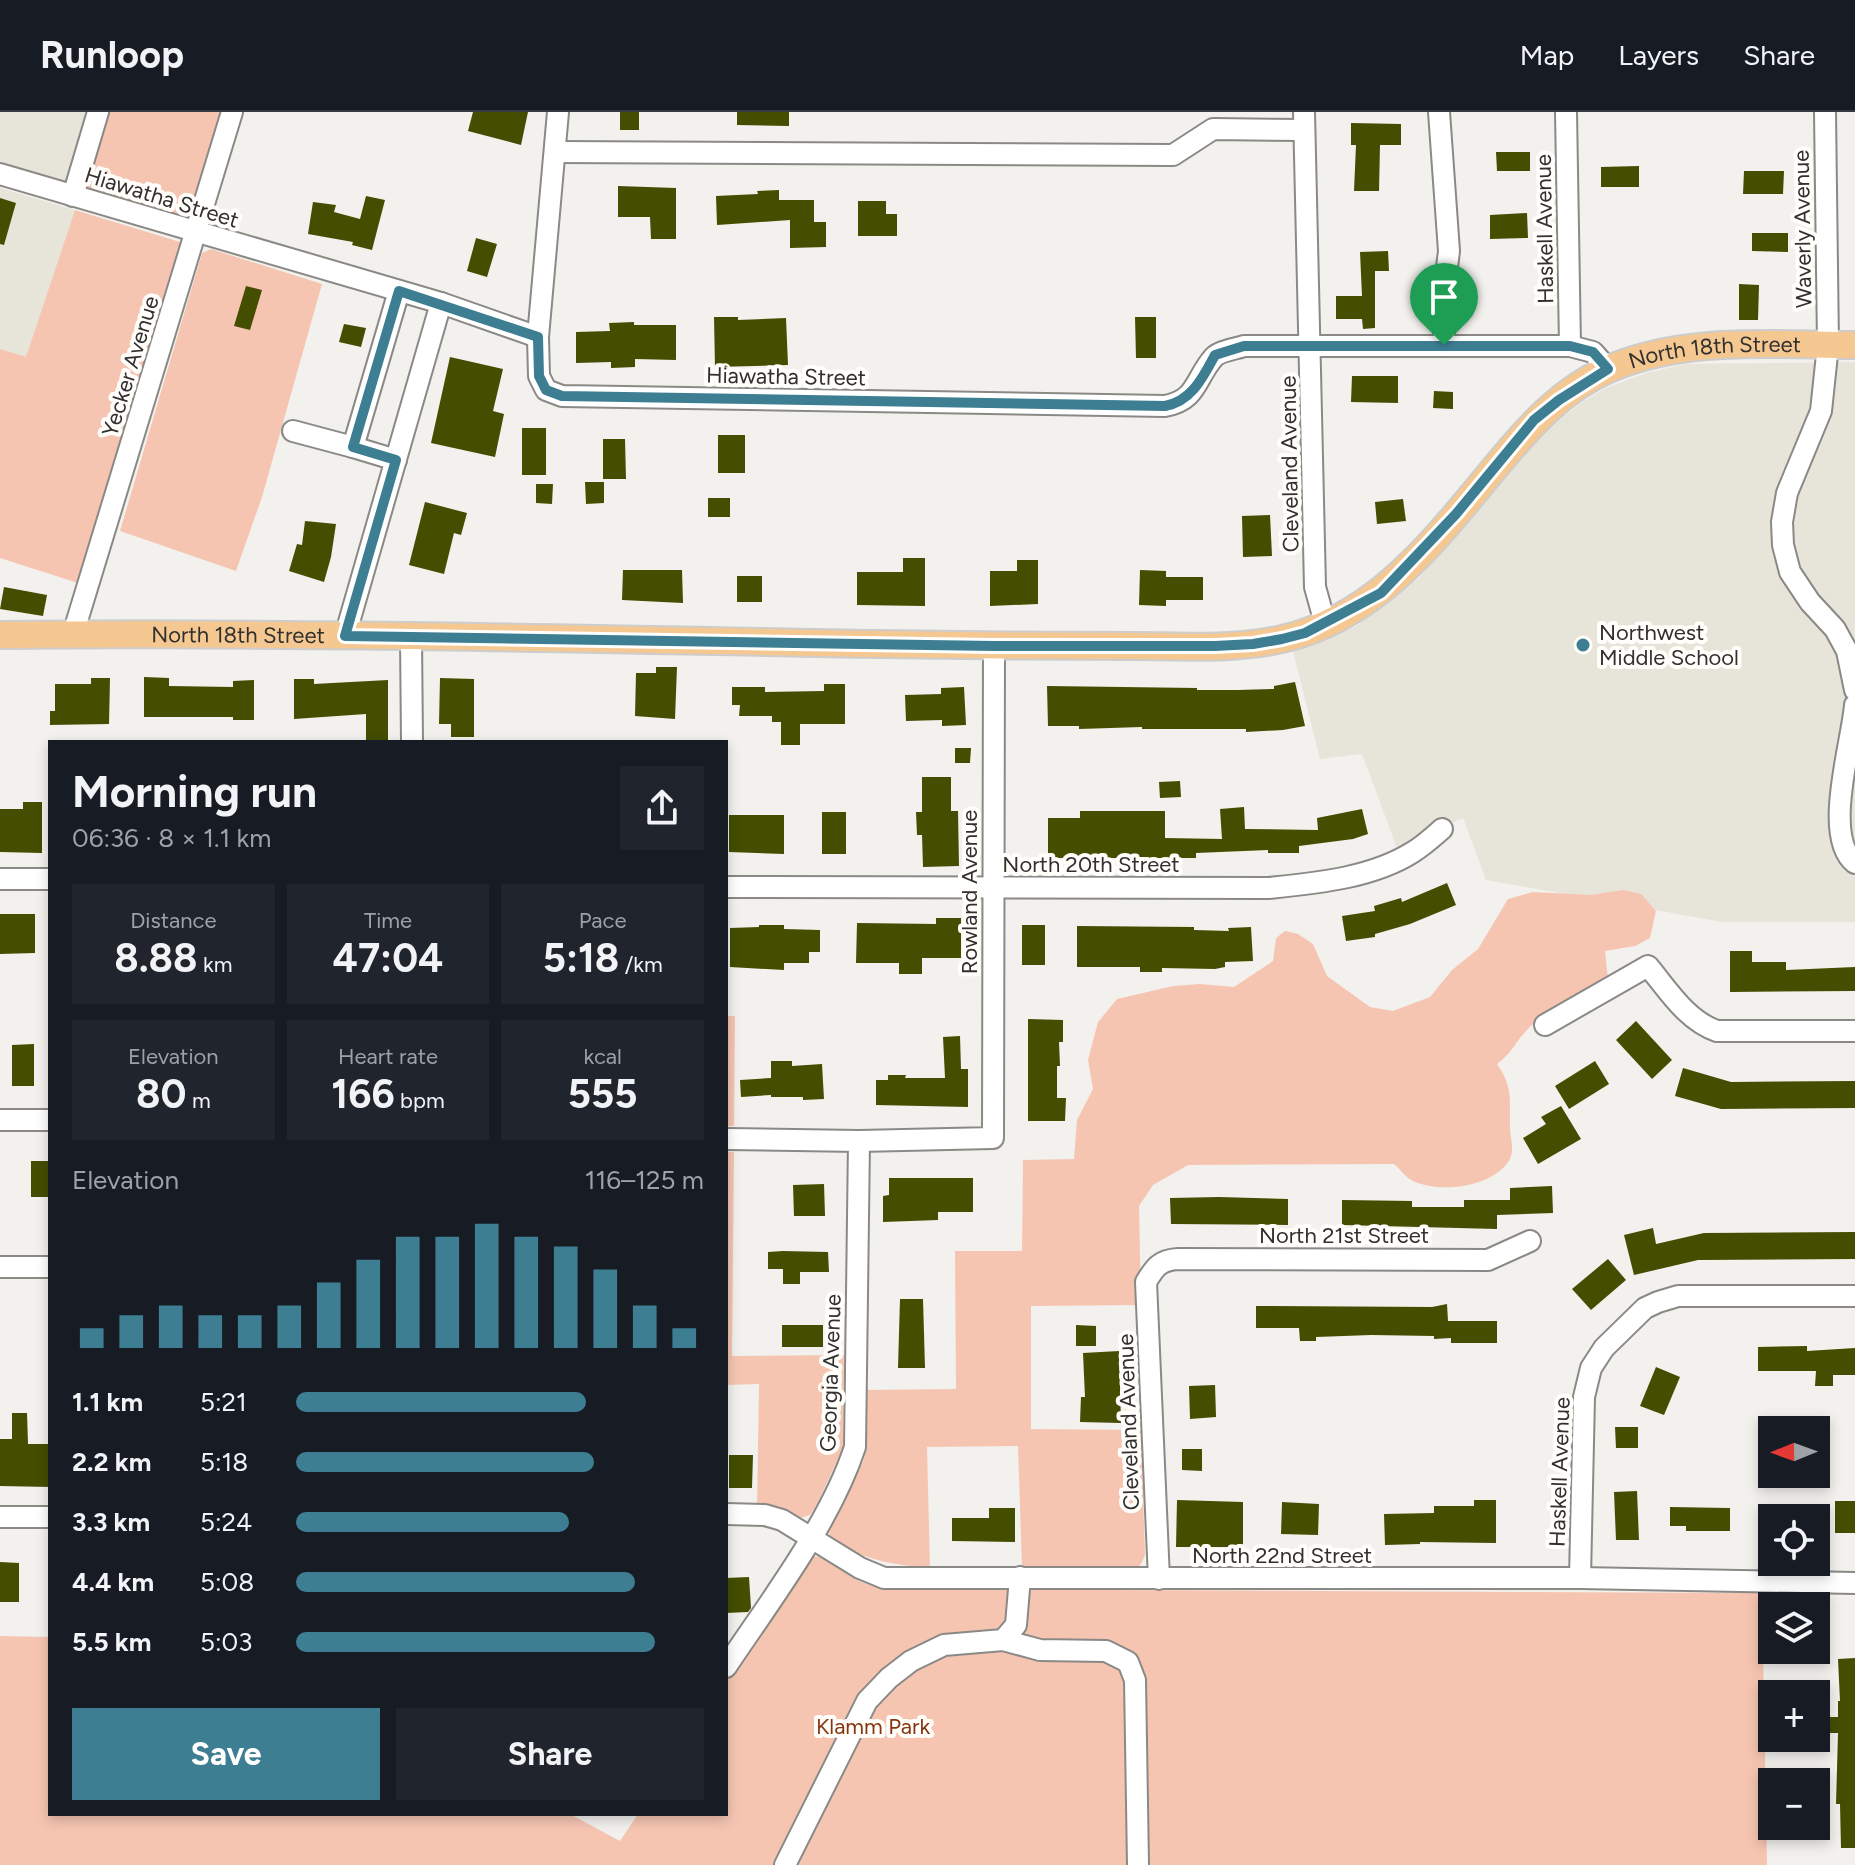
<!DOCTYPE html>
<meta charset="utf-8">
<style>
body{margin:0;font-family:Figtree,sans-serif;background:#20242c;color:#f1f3f6;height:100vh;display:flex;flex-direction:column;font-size:30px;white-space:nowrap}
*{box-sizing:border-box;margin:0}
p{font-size:26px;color:#9ea1a6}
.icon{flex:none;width:44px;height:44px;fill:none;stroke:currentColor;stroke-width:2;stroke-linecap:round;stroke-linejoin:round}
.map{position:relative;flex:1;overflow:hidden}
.drawer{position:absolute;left:48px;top:628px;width:680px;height:1076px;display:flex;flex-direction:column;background:#171b24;border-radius:0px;box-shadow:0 4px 12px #0003}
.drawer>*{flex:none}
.needle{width:52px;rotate:269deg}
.buttons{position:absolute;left:1758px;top:1304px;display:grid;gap:16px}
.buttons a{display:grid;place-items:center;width:72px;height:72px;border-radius:0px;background:#171b24;box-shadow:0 4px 12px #0003;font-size:40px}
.pin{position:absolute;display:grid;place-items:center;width:68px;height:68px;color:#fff;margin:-82px -34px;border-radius:50% 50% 50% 0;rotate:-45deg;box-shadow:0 0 8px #0007}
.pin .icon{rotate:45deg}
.round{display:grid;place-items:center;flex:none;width:84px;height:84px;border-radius:0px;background:#20242c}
.overview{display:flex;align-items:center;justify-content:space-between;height:136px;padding:0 24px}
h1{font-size:44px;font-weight:700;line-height:60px}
.figures{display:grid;grid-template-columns:repeat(3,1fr);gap:12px;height:136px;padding:8px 24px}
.figures div{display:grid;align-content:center;border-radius:0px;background:#20242c;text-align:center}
.figures b{font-size:40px;font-weight:700}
.figures small{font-size:22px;font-weight:400}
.figures p{font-size:22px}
.chart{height:224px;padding:16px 24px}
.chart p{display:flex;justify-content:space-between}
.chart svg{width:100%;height:144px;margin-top:8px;stroke:#3e7e92;stroke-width:6}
.cta{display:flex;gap:16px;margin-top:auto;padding:16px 24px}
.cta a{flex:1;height:92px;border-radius:0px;background:#3e7e92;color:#fff;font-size:32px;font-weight:700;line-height:92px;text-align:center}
.cta a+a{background:#20242c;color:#f1f3f6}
ul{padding:0 24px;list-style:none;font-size:26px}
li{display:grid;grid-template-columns:128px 96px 1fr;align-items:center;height:60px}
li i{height:20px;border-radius:10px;background:#3e7e92}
header{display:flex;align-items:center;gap:48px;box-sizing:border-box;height:112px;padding:0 40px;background:#171b24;border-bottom:2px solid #363941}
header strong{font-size:38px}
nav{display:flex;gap:44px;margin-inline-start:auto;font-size:28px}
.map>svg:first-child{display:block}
.built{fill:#e7e4d9}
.green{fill:#f6c5b2}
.building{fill:#434e00}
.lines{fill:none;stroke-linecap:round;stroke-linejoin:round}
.minor-casing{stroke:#8a8986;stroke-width:24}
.major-casing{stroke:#cecdcd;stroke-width:30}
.minor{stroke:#fff;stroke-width:20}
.major{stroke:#f5c791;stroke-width:26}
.route-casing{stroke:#fff;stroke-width:16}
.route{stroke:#3e7e92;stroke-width:10}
.poi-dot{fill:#3e7e92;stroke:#fffefb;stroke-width:3}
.labels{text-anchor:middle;stroke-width:8;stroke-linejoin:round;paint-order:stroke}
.street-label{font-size:22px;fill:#31302f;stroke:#fffefb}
.poi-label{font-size:22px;fill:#31302f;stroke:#fffefb;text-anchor:start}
.park-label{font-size:22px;fill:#853611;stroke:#fffefb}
</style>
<header>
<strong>Runloop</strong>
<nav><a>Map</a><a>Layers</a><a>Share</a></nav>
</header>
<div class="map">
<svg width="1855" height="1753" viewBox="0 0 1855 1753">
<rect width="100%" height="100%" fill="#f2f1ed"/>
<g class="built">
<path d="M0 0H93L71 72 0 50Z"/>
<path d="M0 76 75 98 26 246 0 237Z"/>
<path d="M1855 250V810H1723L1486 768 1463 706 1397 736 1362 642 1320 647 1293 539 1355 515 1419 466 1542 322 1581 291 1604 277 1646 261 1686 252Z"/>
</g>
<g class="green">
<path d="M105 0H223L193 102 184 106 83 75Z"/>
<path d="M75 98 180 130 183 137 81 472 0 446V237L26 245Z"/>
<path d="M211 137 322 172 262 385 236 459 120 419 202 141Z"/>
<path d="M1623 778 1641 782 1656 799 1650 826 1635 834 1605 839 1608 867C1580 882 1548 895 1526 919 1514 932 1513 940 1497 952 1514 976 1509 989 1510 1017 1511 1031 1516 1041 1506 1053 1486 1076 1439 1081 1413 1069 1406 1066 1400 1057 1394 1052L1188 1053 1153 1073 1139 1094 1141 1193 1031 1194V1317L1141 1318 1145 1443 1141 1452 1136 1457 1022 1455 1018 1334 927 1335 930 1455C892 1454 864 1447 831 1428L828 1418 832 1407 863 1350 867 1335 866 1278 956 1277 955 1139H1022L1023 1048 1074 1047 1077 1008 1093 977 1088 948 1098 910 1117 887 1173 874 1200 872 1234 875 1273 849 1276 826 1285 819 1298 822 1313 832 1327 864 1370 895 1393 899 1430 885 1452 858 1478 837 1508 787 1533 780 1591 783Z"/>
<path d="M726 904H735L734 1014H726Z"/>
<path d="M726 1040H734L732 1244 844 1243 843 1336 817 1392 810 1403 800 1406 774 1397 757 1396 759 1272 726 1273Z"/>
<path d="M811 1444C829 1444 846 1462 862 1470 875 1476 887 1476 900 1477L1762 1481 1767 1753H0V1524L50 1525V1702H570L620 1729 638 1702H726V1567L801 1452Z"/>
</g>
<g class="building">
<path d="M473 0H528L521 33 468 19Z"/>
<rect x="620" y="0" width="19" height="18"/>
<path d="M737 0H789V14L737 13Z"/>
<path d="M1351 11 1401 12V33H1380L1379 79H1354L1356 33H1351Z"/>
<path d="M1496 40H1530V59H1497Z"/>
<path d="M1639 54V75H1601V55Z"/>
<path d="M1744 59H1784L1783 82H1743Z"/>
<path d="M618 74 676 76V127H651L650 105H618Z"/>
<path d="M779 78V88H814V110H826V135L790 136V108L717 113 716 84 758 82 757 79Z"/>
<path d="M366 84 385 88 372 138 352 133 353 130 308 122 313 90 336 93 334 100 360 107Z"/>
<path d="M0 86 16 91 4 133 0 132Z"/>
<path d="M858 89H886V102H897V124H858Z"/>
<path d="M1527 101 1528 126 1490 127V103Z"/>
<path d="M1752 121H1788V140L1752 139Z"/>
<path d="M476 126 497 132 487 165 467 159Z"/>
<path d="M1388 139 1389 159H1375V216L1363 217 1362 207H1336V184H1362L1360 140Z"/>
<path d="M1739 172 1759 173 1758 208H1739Z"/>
<path d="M246 174 262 178 250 218 234 214Z"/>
<path d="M714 205H738V208L786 206 788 253 715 255Z"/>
<path d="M1135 205H1156V246H1136Z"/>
<path d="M634 210V213H676V248L635 247V255L611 256V250L576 251V220L610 219 609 211Z"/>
<path d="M344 212 366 216 361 235 339 230Z"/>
<path d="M450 245 503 257 493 299 504 302 495 345 431 331Z"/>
<path d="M1352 264H1398V291L1351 290Z"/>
<path d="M1434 279 1453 280V297L1433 296Z"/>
<rect x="522" y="316" width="24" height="47"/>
<rect x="718" y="323" width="27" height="38"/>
<path d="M603 327H625L626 367H603Z"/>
<path d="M585 370H604V391L586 392Z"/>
<path d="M536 372H553L552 392 536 391Z"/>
<rect x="708" y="386" width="22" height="19"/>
<path d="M1403 387 1406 409 1377 412 1375 390Z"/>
<path d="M425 390 467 401 461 423 454 421 444 462 409 453Z"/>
<path d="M1270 403 1272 444 1243 445 1242 404Z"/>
<path d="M305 409 336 412 331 445 324 470 289 459 297 432 302 433Z"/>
<path d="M903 446H925V494L857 493V460H903Z"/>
<path d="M1017 448H1038V492L990 494V459H1017Z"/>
<path d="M623 458H682L683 491 622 488Z"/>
<path d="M1140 458 1166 459V465H1203V488H1166V494L1139 493Z"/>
<rect x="737" y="464" width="25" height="26"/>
<path d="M4 475 47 483 43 504 0 497Z"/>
<path d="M656 555H677L675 607 635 604 636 561H656Z"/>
<path d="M144 565 169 566V574L233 575V569L254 568V608H233V605H144Z"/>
<path d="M91 566H110L109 612 50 613V599H55V572H91Z"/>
<path d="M440 566 474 567V625H451V612H439Z"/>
<path d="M294 567H314V572L388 568V630H366V602L294 607Z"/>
<path d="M1295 570 1305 614 1283 618 1246 620V617H1142V615L1079 617V614H1048L1047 574 1197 576V578H1238L1274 577V574Z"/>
<path d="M824 572H845V612H800V633H781V610H772V604H739L740 593H732V575H765V580L824 579Z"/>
<path d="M964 575 966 613 942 614V608L906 609 905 583 941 582V576Z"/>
<path d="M955 636H971L970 651H955Z"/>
<path d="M922 665H951V699H958L959 754 923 755 922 723H917L916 700H922Z"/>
<path d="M1180 669 1181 685 1160 686 1159 670Z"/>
<path d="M23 690H42V741L0 740V697H23Z"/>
<path d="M1244 695 1245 717 1318 718 1317 706 1362 697 1368 722 1353 727 1299 734V741H1268V738L1196 741V746H1048V706H1080V699H1165V726L1222 727 1220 697Z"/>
<rect x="822" y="700" width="24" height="42"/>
<path d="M729 703H784V742L729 740Z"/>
<path d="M1447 771 1456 793 1410 812 1375 822V825L1346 829 1342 804 1375 799 1374 794 1401 786 1402 790Z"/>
<path d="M0 802H35V841L0 842Z"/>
<path d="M936 806H961V846H922V862H899V851H856L857 811 936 812Z"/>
<path d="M759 813H784V817L820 818V840H809V851H784V858L730 855V816L759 815Z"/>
<rect x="1022" y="813" width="23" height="40"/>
<path d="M1077 814 1194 815V818L1229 819 1228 816 1251 815 1253 849 1225 850V855L1215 857 1162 856V860H1140V855H1077Z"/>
<path d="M1730 839H1752V850H1786V858L1855 855V879L1730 880Z"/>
<path d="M1028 907 1063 908V930H1059L1060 954H1057V986H1066L1065 1009H1028Z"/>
<path d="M1636 909 1672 948 1652 967 1616 928Z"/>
<path d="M960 924 961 957H968V995L876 993V968H888V963H906L905 966H945L943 925Z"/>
<path d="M34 932V974H12V933Z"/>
<path d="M771 949H792V954L822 952 824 987 803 988V985H771V983L741 985 740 968 771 966Z"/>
<path d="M1595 949 1609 972 1569 997 1555 974Z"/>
<path d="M1683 956 1731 970 1855 969V996L1721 997 1675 984Z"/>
<path d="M1561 994 1581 1027 1538 1052 1523 1026 1546 1012 1541 1005Z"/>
<rect x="31" y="1049" width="19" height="36"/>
<path d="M889 1066H973V1100H938V1108L883 1110V1084L889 1083Z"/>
<path d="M824 1072 825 1104H794L793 1073Z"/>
<path d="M1552 1074 1553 1101 1497 1103V1117L1342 1113V1088L1412 1089V1095H1464V1088H1510V1076Z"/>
<path d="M1219 1085 1288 1087V1113L1171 1112 1170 1086Z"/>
<path d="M1653 1116 1656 1132 1704 1121 1855 1120V1147L1698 1148 1634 1163 1624 1123Z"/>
<path d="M783 1139 828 1140 829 1160H800V1172H783V1157H768V1140Z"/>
<path d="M1608 1147 1626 1168 1591 1198 1572 1177Z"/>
<path d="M900 1187H923L925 1256H898Z"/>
<path d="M1447 1192 1448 1209H1497V1231H1451V1226L1434 1227V1224L1371 1223 1316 1225V1229H1300L1299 1216H1256V1194L1432 1195Z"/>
<rect x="782" y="1213" width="41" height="22"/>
<path d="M1076 1213 1096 1214V1234H1076Z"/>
<path d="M1807 1234V1239L1855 1236V1263H1833V1274H1815L1816 1259H1758V1235Z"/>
<path d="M1119 1239 1121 1311 1080 1310 1081 1285H1085L1083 1241Z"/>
<path d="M1656 1255 1680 1265 1664 1303 1640 1294Z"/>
<path d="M1215 1273 1216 1305 1190 1307 1189 1274Z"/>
<path d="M12 1301H27L28 1332H50V1375L0 1374V1327H12Z"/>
<path d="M1615 1315H1638V1336H1616Z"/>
<path d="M1182 1337H1202V1359L1182 1358Z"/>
<path d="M729 1343H753L752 1376H729Z"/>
<path d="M1637 1379 1639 1428H1616L1614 1380Z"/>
<path d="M1177 1388 1243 1390V1435H1176Z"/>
<path d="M1474 1388H1496V1431L1420 1430V1432L1385 1433 1384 1402 1434 1401V1394H1474Z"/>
<rect x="1835" y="1389" width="20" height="32"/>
<path d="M1282 1390 1319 1392 1318 1423 1281 1422Z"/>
<path d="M1762 1392 1816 1393 1815 1406H1762Z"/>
<path d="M1670 1395 1730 1396V1419H1686V1414H1670Z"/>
<path d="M989 1396H1015V1430L952 1429V1406H989Z"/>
<path d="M0 1450 19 1451V1490H0Z"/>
<path d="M749 1465 751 1496 748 1500 726 1501V1466Z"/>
<path d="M1855 1546V1736H1841L1840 1692H1836L1838 1621H1827V1605H1838V1589H1840L1838 1547Z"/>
</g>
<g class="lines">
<defs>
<g id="minor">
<path d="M558 0 538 225 539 264 546 278 562 284 1165 294C1198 288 1195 266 1214 245 1220 239 1235 237 1244 234H1570L1593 240 1608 257"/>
<path d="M1304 0 1315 475 1325 511"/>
<path d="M1439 0 1449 139 1444 179V233"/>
<path d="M1566 0 1570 234"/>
<path d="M1825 0 1828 233 1821 299 1787 381 1782 410 1783 433 1790 460 1810 490 1835 517 1847 539 1855 578"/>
<path d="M555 40 1173 43 1213 17 1304 18"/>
<path d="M0 62 441 191 538 225"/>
<path d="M73 84 98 0"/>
<path d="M293 319 353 335"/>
<path d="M396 348 353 335 399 179"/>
<path d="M73 522 232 0"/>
<path d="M345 524 441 191"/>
<path d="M411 525 412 630"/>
<path d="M1855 593C1852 631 1822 725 1855 751"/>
<path d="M0 767H50"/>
<path d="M726 775 1269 776C1317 771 1372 766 1413 740 1423 734 1433 725 1442 717"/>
<path d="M1545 913 1648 854C1668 878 1687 909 1717 919H1855"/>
<path d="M0 1008H50"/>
<path d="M726 1027 859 1029 993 1026 994 534"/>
<path d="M0 1155H50"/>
<path d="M726 1402 765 1403 782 1408 860 1456 884 1466H1580L1855 1471"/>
<path d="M0 1405H50"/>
<path d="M1580 1466 1584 1285 1591 1256 1604 1236 1645 1196 1658 1190 1678 1184H1855"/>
<path d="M1159 1467 1146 1170C1155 1155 1160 1148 1178 1147L1488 1148 1530 1129"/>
<path d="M1003 1528 1040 1538 1106 1539 1128 1550 1135 1568 1138 1753"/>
<path d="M726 1555C770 1489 830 1411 855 1335L859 1029"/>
<path d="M785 1753 867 1589 889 1566 911 1549 944 1533 1003 1528 1016 1513 1020 1465"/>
</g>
<g id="major">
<path id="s1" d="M0 523C293 520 585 527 878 532 964 533 1049 534 1135 534 1183 534 1234 538 1282 527 1376 506 1435 428 1493 358 1527 317 1561 277 1611 256 1687 224 1775 233 1855 233"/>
</g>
</defs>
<use href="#minor" class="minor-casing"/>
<use href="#major" class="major-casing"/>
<use href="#minor" class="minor"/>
<use href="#major" class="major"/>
</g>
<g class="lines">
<defs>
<path id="route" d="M399 179 538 225 539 264 546 278 562 284 1165 294C1192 289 1203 265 1215 243L1244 234H1570L1593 240 1608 257 1559 288 1534 308 1456 402 1381 481 1305 521 1282 527 1253 532 1215 534H994L345 524 396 348 353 335Z"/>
</defs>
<use href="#route" class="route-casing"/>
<use href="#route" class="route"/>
</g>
<circle class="poi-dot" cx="1583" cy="533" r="8"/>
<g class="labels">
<g class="street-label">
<text transform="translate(162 85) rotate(17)" y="8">Hiawatha Street</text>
<text transform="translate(1544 117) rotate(-91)" y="8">Haskell Avenue</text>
<text transform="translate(1802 117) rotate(-91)" y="8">Waverly Avenue</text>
<text dy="8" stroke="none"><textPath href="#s1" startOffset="1822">North 18th Street</textPath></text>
<text transform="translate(130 254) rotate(-73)" y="8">Yecker Avenue</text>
<text transform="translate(786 264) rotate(1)" y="8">Hiawatha Street</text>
<text transform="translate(1289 352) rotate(-91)" y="8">Cleveland Avenue</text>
<text dy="8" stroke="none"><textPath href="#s1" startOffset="238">North 18th Street</textPath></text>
<text x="1091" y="760">North 20th Street</text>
<text transform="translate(969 780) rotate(-90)" y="8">Rowland Avenue</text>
<text x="1344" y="1131">North 21st Street</text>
<text transform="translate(830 1261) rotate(-88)" y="8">Georgia Avenue</text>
<text transform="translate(1128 1310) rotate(-92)" y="8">Cleveland Avenue</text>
<text transform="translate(1559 1360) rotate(-88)" y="8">Haskell Avenue</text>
<text x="1282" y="1451">North 22nd Street</text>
</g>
<g class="poi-label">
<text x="1599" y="528">Northwest<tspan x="1599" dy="25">Middle School</tspan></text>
</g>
<g class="park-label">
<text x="873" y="1622">Klamm Park</text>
</g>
</g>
</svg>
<div class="buttons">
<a><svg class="needle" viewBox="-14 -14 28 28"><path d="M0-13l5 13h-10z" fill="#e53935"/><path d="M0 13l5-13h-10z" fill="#9ea1a6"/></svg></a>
<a><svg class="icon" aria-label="locate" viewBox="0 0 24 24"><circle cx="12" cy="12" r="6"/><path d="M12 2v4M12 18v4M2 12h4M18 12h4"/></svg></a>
<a><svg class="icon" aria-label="layers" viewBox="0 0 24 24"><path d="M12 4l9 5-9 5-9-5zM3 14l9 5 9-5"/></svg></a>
<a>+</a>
<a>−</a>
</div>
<div class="pin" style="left:1444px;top:233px;background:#1e9e55"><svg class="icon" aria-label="arrive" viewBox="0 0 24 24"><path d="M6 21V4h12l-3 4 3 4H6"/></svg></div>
<section class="drawer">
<div class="overview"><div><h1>Morning run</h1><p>06:36 · 8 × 1.1 km</p></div><a class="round"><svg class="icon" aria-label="share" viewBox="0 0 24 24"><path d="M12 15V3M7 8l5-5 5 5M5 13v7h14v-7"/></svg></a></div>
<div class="figures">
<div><p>Distance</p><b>8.88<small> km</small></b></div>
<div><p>Time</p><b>47:04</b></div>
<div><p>Pace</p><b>5:18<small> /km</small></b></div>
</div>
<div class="figures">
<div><p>Elevation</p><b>80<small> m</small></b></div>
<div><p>Heart rate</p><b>166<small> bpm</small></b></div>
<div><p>kcal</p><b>555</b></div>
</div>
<div class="chart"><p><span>Elevation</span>116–125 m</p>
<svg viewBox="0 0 160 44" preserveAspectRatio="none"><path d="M5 44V38M15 44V34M25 44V31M35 44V34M45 44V34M55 44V31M65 44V24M75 44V17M85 44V10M95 44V10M105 44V6M115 44V10M125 44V13M135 44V20M145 44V31M155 44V38"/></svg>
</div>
<ul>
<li><b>1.1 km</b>5:21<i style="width:71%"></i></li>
<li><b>2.2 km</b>5:18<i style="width:73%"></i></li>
<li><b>3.3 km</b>5:24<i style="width:67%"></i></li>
<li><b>4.4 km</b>5:08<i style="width:83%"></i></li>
<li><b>5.5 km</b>5:03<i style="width:88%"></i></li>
</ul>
<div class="cta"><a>Save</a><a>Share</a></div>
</section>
</div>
